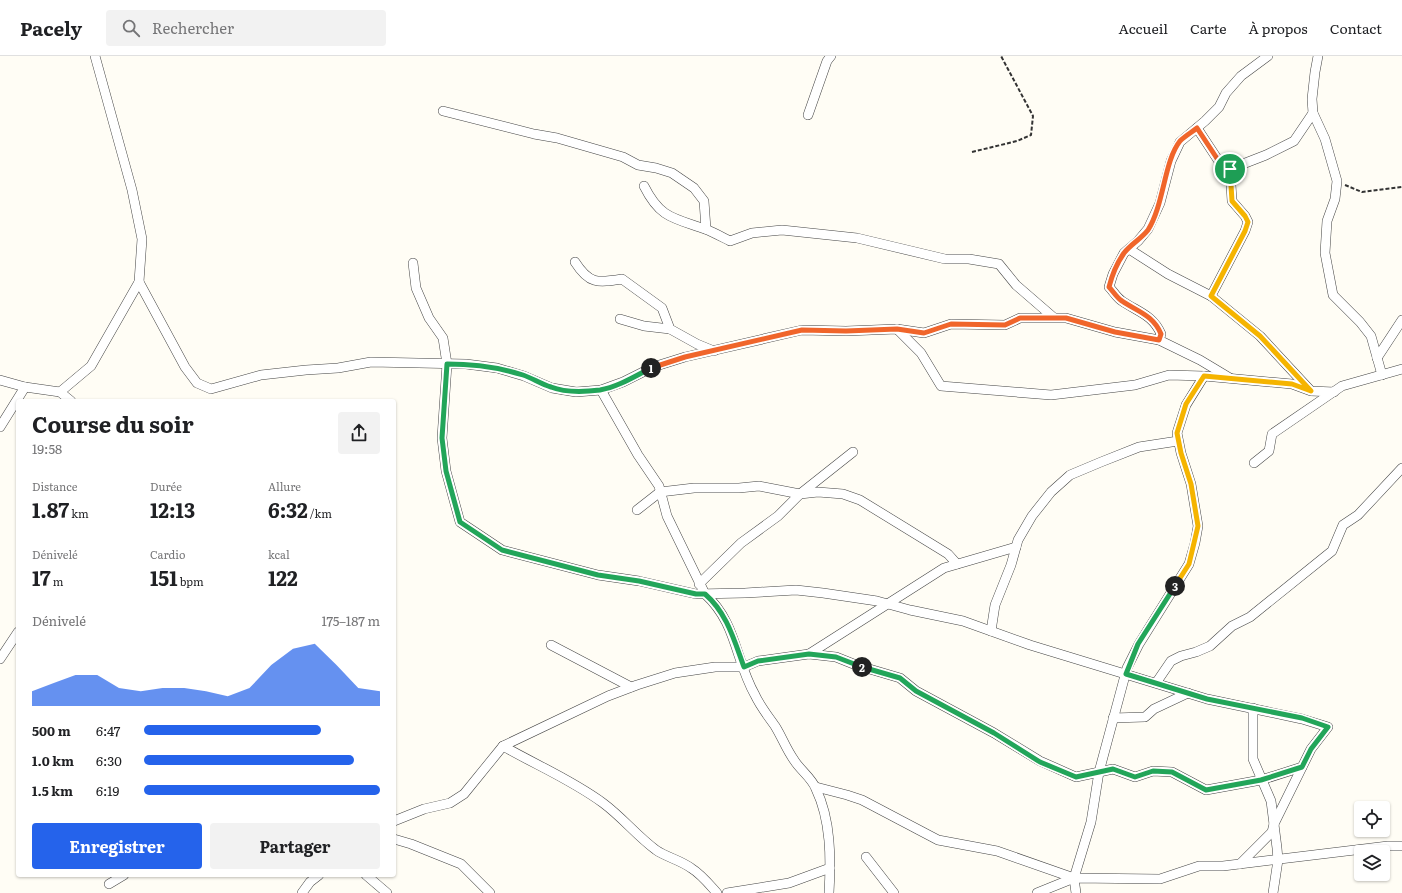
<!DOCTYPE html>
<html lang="fr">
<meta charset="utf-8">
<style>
body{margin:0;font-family:Literata,serif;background:#f2f2f2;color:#202124;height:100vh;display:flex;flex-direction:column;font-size:15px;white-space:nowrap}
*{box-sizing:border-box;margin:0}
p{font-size:13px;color:#757577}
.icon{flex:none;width:22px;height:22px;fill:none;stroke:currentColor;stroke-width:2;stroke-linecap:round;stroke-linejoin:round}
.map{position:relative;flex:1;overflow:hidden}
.side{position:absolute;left:16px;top:343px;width:380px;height:478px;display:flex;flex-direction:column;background:#fff;border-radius:4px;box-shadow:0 1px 3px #0004}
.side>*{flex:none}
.buttons{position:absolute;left:1354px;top:745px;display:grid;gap:8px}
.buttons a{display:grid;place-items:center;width:36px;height:36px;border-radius:4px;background:#fff;box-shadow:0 1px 3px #0004;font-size:20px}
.pin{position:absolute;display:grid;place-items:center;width:34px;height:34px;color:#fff;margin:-17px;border:2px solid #fff;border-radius:50%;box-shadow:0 1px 4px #0007}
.km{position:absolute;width:20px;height:20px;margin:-10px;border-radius:50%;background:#222;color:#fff;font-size:11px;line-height:20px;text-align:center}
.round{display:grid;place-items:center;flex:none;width:42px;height:42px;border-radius:4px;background:#f2f2f2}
.summary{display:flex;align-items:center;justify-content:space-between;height:68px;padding:0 16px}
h1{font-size:22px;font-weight:700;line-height:30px}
.stats{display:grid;grid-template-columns:repeat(3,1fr);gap:6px;height:68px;padding:4px 16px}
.stats div{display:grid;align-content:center}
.stats b{font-size:20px;font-weight:700}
.stats small{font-size:11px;font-weight:400}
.stats p{font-size:11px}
.chart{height:112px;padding:8px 16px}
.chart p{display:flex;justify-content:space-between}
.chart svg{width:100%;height:72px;margin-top:4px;fill:#2563eb;opacity:.7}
.cta{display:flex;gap:8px;margin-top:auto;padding:8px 16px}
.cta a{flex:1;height:46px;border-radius:4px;background:#2563eb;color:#fff;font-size:16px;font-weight:700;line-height:46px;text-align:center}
.cta a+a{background:#f2f2f2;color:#202124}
ul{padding:0 16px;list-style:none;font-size:13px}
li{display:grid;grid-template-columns:64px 48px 1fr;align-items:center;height:30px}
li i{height:10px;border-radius:5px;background:#2563eb}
header{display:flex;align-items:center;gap:24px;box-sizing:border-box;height:56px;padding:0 20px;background:#fff;border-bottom:1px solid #e0e0e0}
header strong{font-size:19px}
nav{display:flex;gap:22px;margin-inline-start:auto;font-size:14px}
.search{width:280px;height:36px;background:#f2f2f2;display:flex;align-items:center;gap:10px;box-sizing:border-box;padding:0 14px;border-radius:4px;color:#757577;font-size:15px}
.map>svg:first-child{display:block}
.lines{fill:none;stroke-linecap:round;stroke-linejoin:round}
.street-casing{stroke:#444;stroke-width:10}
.path{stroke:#333;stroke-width:2;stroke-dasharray:4 2;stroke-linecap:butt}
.street{stroke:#fff;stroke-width:9}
.split-1-casing{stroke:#fff;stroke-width:8}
.split-2-casing{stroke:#fff;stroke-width:8}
.split-3-casing{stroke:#fff;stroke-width:8}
.split-4-casing{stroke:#fff;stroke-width:8}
.split-1{stroke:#f0652b;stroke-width:5}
.split-2{stroke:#22a559;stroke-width:5}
.split-3{stroke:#22a559;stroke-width:5}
.split-4{stroke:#f5b400;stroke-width:5}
</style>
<header>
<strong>Pacely</strong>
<div class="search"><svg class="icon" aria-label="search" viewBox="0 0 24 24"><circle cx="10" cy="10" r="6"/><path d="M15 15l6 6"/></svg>Rechercher</div>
<nav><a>Accueil</a><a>Carte</a><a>À propos</a><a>Contact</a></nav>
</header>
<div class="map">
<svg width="1402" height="837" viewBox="0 0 1402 837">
<rect width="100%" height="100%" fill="#fffdf5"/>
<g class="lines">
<defs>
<g id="street">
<path d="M1318 0 1315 16 1312 43 1313 57 1325 83 1337 125 1335 143 1327 165 1325 197 1333 239 1360 266 1371 280 1382 319"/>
<path d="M443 55 534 78 557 82 623 101 638 109 656 112 672 117 694 132 704 145 706 173"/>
<path d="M808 59 827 5 831 0"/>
<path d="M1197 72 1220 107 1230 113 1266 99 1294 85 1313 57"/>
<path d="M644 130C660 162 673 162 705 173 713 176 722 181 730 185L752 177 782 174 857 182 945 203H969L999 208 1016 229 1053 261"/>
<path d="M1129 193 1168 218 1211 240 1260 280 1310 334"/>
<path d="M575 206C589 228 597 227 622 223L662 252 670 273 697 288 714 295"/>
<path d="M413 207 416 232 429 262 443 282 447 308 442 382 446 415 460 466 502 494 598 519 639 525 696 538 745 537 796 534 823 537 877 545 910 554 963 565 1030 589 1207 643 1302 663 1328 671 1311 693 1274 768 1272 776 1240 808"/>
<path d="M139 226 185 311 197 327 211 333 261 319 306 314 338 312 371 306 466 308 497 312 524 320 552 332 576 336 601 334 623 326 653 311 685 301 802 274 846 275 897 273 924 277 951 268 1005 269 1020 262H1066L1115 276 1159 284 1200 304 1230 322"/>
<path d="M1211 240 1245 175 1248 166 1245 160 1232 145 1230 113"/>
<path d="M620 263 644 270 670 273"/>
<path d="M897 273 921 297 941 330 1051 339 1135 329 1169 319 1204 320 1292 328 1311 335 1334 336"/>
<path d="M1159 284 1161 278C1153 259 1138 256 1122 245 1117 242 1113 235 1109 231L1113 218 1124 197 1138 185 1148 173 1160 147 1171 105 1180 86 1205 65 1219 51 1226 37 1241 20 1268 0"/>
<path d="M1377 302 1402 264"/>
<path d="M0 324 25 331 60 336 71 345"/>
<path d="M601 334 638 399 659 430 667 460 705 538C737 567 735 604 755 639 760 650 768 660 775 670 782 681 786 693 794 704 800 714 812 722 816 733 831 764 831 803 829 837"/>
<path d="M60 336 91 310 139 226 142 183 132 134 95 0"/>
<path d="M0 371 25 331"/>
<path d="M1254 407 1269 395 1272 378 1342 330 1402 313"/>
<path d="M637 454 660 436 694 432H739L759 430 800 438 818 436 843 438 860 444 948 498 957 508"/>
<path d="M699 528 741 487 778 460 800 438 853 396"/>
<path d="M991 575 995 549 1011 509 1018 484 1032 460 1051 436 1070 419 1101 406 1139 391 1178 385"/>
<path d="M551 589 631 631"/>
<path d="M809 598 944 512 1016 491"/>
<path d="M0 603 18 576"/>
<path d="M1156 627 1171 605 1181 600 1196 596 1210 590 1232 570 1250 561 1332 495 1343 469 1358 459 1402 412"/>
<path d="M1253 652V703L1271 745 1277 792 1278 804 1273 837"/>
<path d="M1113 662 1145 661 1154 653 1188 637"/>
<path d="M503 690C536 709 572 724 603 747 622 761 637 780 656 794 666 801 680 804 691 812 701 818 709 828 717 837"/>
<path d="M816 731 847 739 862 744 938 784 997 795 1074 822"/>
<path d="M394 765 424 753 450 747 464 738 503 690 608 640 637 629 675 617 715 611H744L758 605 809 598 836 601 856 609 900 622 916 635 994 677 1040 705 1076 721 1113 713 1135 721 1153 715 1172 716 1206 734 1261 724 1302 711"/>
<path d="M394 783 411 788 461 808 490 837"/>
<path d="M866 801 894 837"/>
<path d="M366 819 387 837"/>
<path d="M109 828 124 819"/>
<path d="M302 837 310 826 319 819"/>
<path d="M727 837 789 827 830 812"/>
<path d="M1037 837 1074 822 1160 823 1199 810H1223L1388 790H1402"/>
<path d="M1076 837 1074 822 1091 766 1099 716 1127 612 1139 588 1189 508 1195 487 1198 470 1191 428 1181 397 1177 377 1186 349 1204 320"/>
</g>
</defs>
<use href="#street" class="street-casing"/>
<g class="path">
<path d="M972 96 1017 85 1031 79 1033 60 1001 0"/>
<path d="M1345 129 1362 136 1402 131"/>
</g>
<use href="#street" class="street"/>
</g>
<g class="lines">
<defs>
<path id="split-1" d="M651 312 685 301 802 274 846 275 897 273 924 277 951 268 1005 269 1020 262H1066L1115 276 1159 284 1161 278C1153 259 1138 256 1122 245 1117 242 1113 235 1109 231 1112 219 1117 207 1124 197 1131 188 1141 183 1148 174 1164 149 1164 105 1180 85 1185 80 1192 76 1197 72L1220 107 1230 113"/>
<path id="split-2" d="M651 312C635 320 618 331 600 334 584 336 566 337 551 331 541 328 532 322 523 319 498 311 473 308 447 308L442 382 446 415 460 466 502 494 598 519 639 525 696 538H705C727 557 734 584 744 611L758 605 809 598 836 601 862 611"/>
<path id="split-3" d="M862 611 900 622 916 635 994 677 1040 706 1076 721 1113 713 1135 721 1153 715 1172 716 1206 734 1261 724 1302 711 1311 693 1328 671 1302 662 1207 643 1126 618 1138 588 1175 530"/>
<path id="split-4" d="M1175 530 1189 508 1198 470 1191 428 1181 397 1177 377 1186 348 1204 320 1292 328 1311 335 1260 280 1211 240 1245 175 1248 166 1245 160 1232 145 1230 113"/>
</defs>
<use href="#split-1" class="split-1-casing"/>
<use href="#split-2" class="split-2-casing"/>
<use href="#split-3" class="split-3-casing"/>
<use href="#split-4" class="split-4-casing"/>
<use href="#split-1" class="split-1"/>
<use href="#split-2" class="split-2"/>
<use href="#split-3" class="split-3"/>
<use href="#split-4" class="split-4"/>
</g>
</svg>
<div class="buttons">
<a><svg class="icon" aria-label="locate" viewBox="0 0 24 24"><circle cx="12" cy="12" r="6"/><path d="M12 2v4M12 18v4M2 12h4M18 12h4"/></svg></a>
<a><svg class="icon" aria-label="layers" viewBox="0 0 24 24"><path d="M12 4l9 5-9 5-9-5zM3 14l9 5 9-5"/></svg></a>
</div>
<div class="pin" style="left:1230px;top:113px;background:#1e9e55"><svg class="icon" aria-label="arrive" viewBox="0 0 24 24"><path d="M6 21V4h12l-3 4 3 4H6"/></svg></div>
<b class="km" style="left:651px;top:312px">1</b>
<b class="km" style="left:862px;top:611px">2</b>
<b class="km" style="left:1175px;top:530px">3</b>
<section class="side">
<div class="summary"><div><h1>Course du soir</h1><p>19:58</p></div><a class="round"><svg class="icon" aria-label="share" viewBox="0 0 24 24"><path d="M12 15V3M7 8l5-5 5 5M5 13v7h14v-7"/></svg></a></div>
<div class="stats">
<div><p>Distance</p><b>1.87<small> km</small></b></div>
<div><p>Durée</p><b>12:13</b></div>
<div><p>Allure</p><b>6:32<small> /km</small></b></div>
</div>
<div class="stats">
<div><p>Dénivelé</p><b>17<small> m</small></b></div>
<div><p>Cardio</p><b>151<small> bpm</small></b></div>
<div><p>kcal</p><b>122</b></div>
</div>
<div class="chart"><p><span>Dénivelé</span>175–187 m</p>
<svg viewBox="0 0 160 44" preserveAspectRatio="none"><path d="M0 44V35L10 30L20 25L30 25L40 33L50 35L60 33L70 33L80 35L90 38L100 33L110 19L120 9L130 6L140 19L150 33L160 35V44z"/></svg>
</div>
<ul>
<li><b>500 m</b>6:47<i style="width:75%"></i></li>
<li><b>1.0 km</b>6:30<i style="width:89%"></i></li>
<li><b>1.5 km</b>6:19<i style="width:100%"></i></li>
</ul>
<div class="cta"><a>Enregistrer</a><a>Partager</a></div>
</section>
</div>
